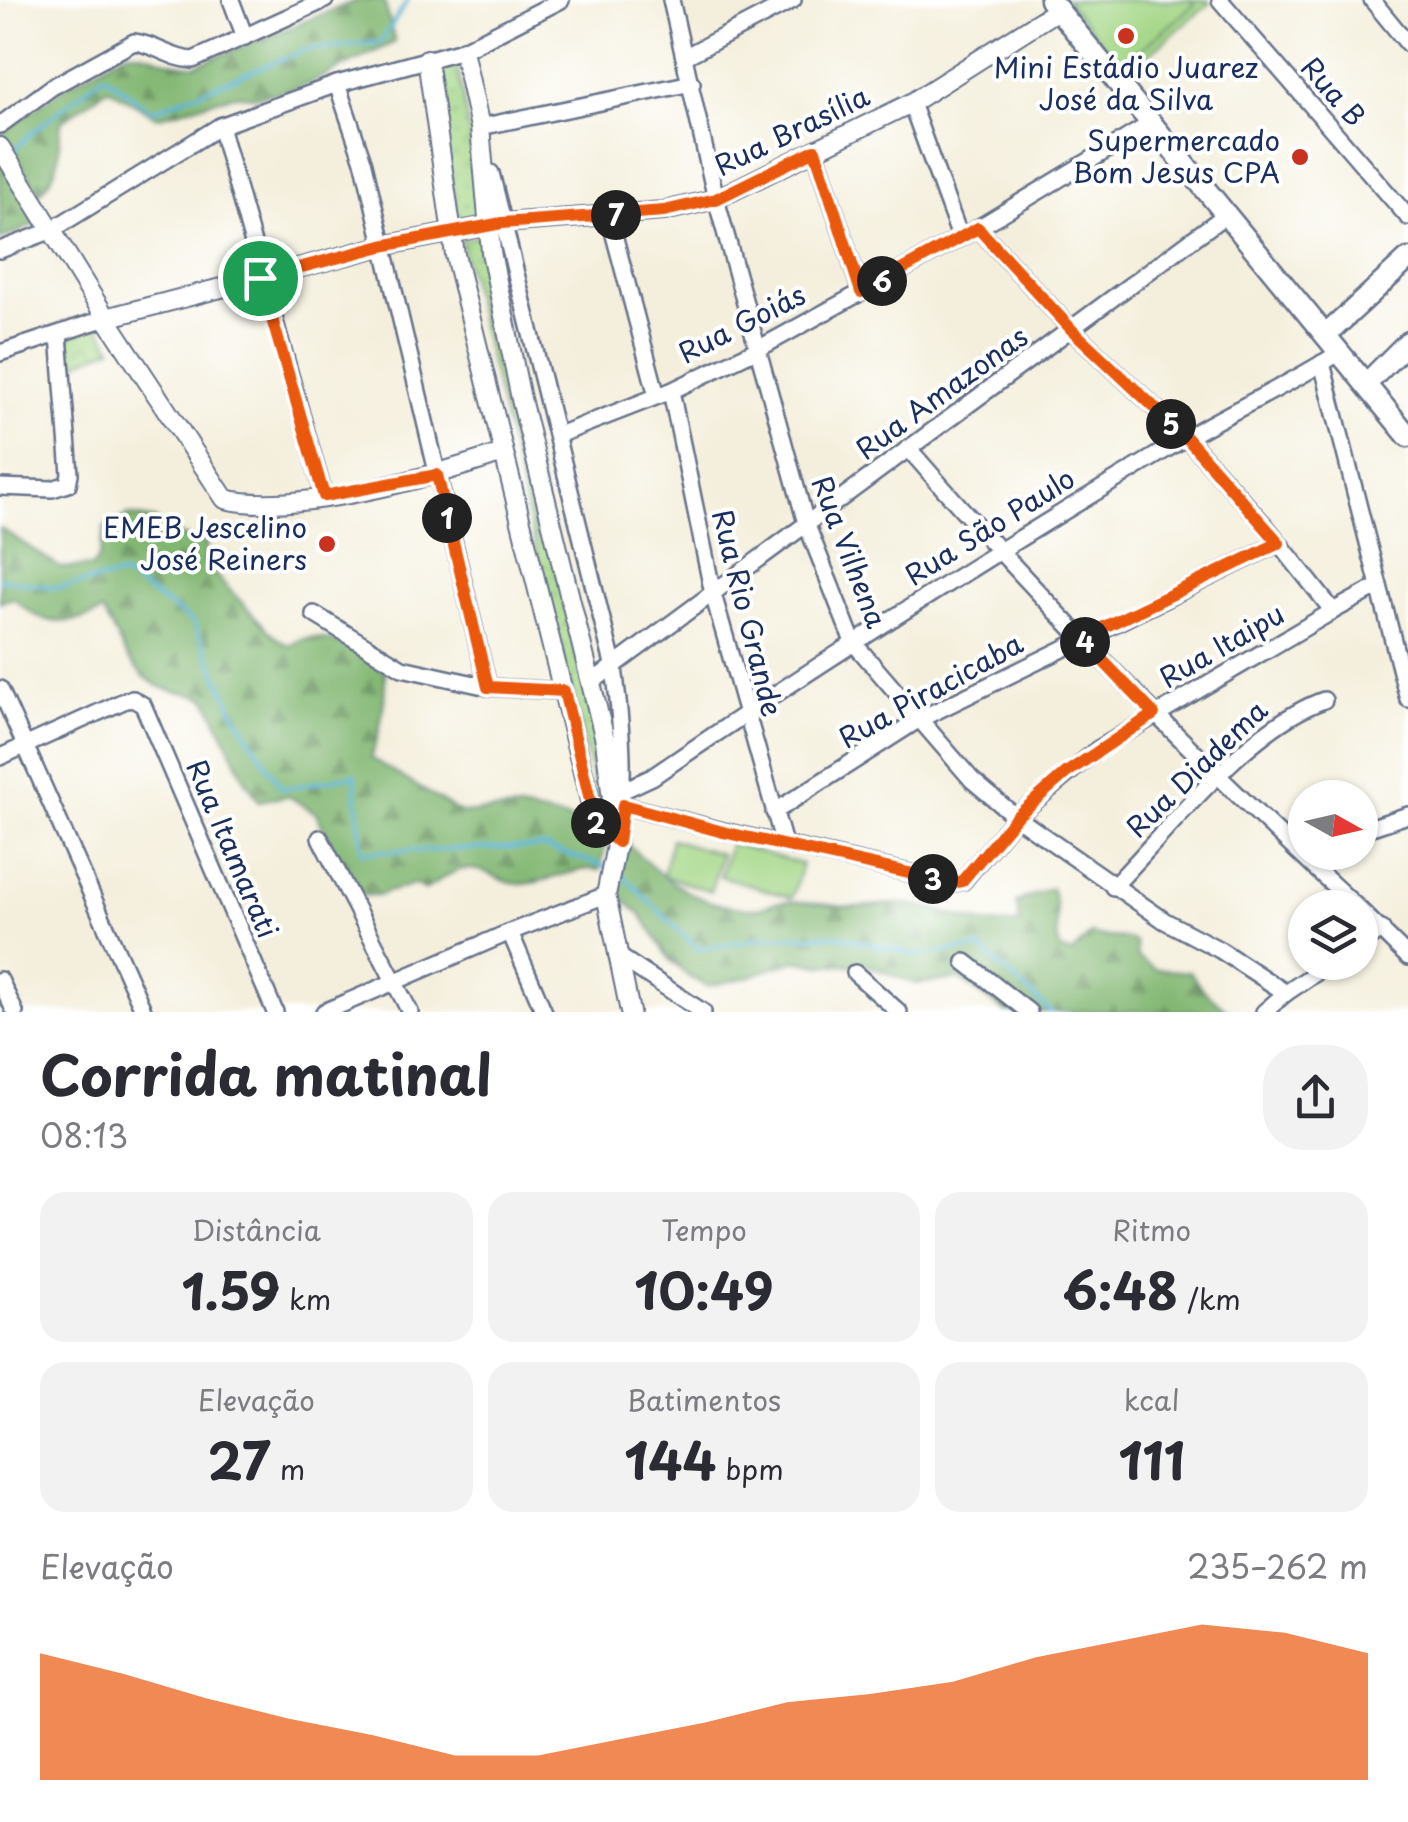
<!DOCTYPE html>
<html lang="pt">
<meta charset="utf-8">
<style>
body{margin:0;font-family:"Playpen Sans",sans-serif;background:#f2f2f3;color:#2b2b33;height:100vh;display:flex;flex-direction:column;font-size:38px;white-space:nowrap}
*{box-sizing:border-box;margin:0}
p{font-size:32px;color:#7c7c81}
.icon{flex:none;width:55px;height:55px;fill:none;stroke:currentColor;stroke-width:2;stroke-linecap:round;stroke-linejoin:round}
.map{position:relative;height:1012px;overflow:hidden}
.side{display:flex;flex-direction:column;background:#fff;flex:1}
.side>*{flex:none}
.needle{width:65px;rotate:98deg}
.fabs{position:absolute;left:1288px;top:780px;display:grid;gap:20px}
.fabs a{display:grid;place-items:center;width:90px;height:90px;border-radius:50%;background:#fff;box-shadow:0 2px 8px #0004;font-size:50px}
.pin{position:absolute;display:grid;place-items:center;width:85px;height:85px;color:#fff;margin:-42px;border:5px solid #fff;border-radius:50%;box-shadow:0 2px 10px #0007}
.km{position:absolute;width:50px;height:50px;margin:-25px;border-radius:50%;background:#222;color:#fff;font-size:28px;line-height:50px;text-align:center}
.round{display:grid;place-items:center;flex:none;width:105px;height:105px;border-radius:40px;background:#f2f2f3}
.overview{display:flex;align-items:center;justify-content:space-between;height:170px;padding:0 40px}
h1{font-size:55px;font-weight:700;line-height:75px}
.figures{display:grid;grid-template-columns:repeat(3,1fr);gap:15px;height:170px;padding:10px 40px}
.figures div{display:grid;align-content:center;border-radius:25px;background:#f2f2f3;text-align:center}
.figures b{font-size:50px;font-weight:700}
.figures small{font-size:28px;font-weight:400}
.figures p{font-size:28px}
.chart{height:280px;padding:20px 40px}
.chart p{display:flex;justify-content:space-between}
.chart svg{width:100%;height:180px;margin-top:10px;fill:#ea580c;opacity:.7}
.map>svg:first-child{display:block}
.grass{fill:url(#grass-dots);stroke:#5f8272;stroke-width:2.5}
.forest{fill:url(#forest-firs);stroke:#4e7368;stroke-width:2.5}
.park{fill:url(#park-crowns);stroke:#5f8272;stroke-width:2.5}
.pitch{fill:#a3d685;stroke:#5f8272;stroke-width:2.5}
.lines{fill:none;stroke-linecap:round;stroke-linejoin:round}
.stream{stroke:#56b4d5;stroke-width:4}
.minor-casing{stroke:#67728a;stroke-width:20}
.tertiary-casing{stroke:#67728a;stroke-width:22}
.secondary-casing{stroke:#67728a;stroke-width:25}
.minor{stroke:#fff;stroke-width:15}
.tertiary{stroke:#fff;stroke-width:18}
.secondary{stroke:#fff;stroke-width:20}
.route-casing{stroke:#fff;stroke-width:20}
.route{stroke:#ea580c;stroke-width:12}
.poi-dot{fill:#c8321e;stroke:#fff;stroke-width:4}
.labels{text-anchor:middle;stroke-width:8;stroke-linejoin:round;paint-order:stroke}
.poi-label{font-size:28px;fill:#1b2f5e;stroke:#fff;text-anchor:end}
.street-label{font-size:28px;fill:#1b2f5e;stroke:#fff}
</style>
<div class="map">
<svg width="1408" height="1012" viewBox="0 0 1408 1012">
<defs>
<pattern id="grass-dots" width="8" height="8" patternUnits="userSpaceOnUse" patternTransform="scale(2.5)"><rect width="8" height="8" fill="#a3d685"/><path d="M2 2h.1M6 6h.1" fill="none" stroke="#8cb875" stroke-width="1.8" stroke-linecap="round"/></pattern>
<pattern id="forest-firs" width="22" height="20" patternUnits="userSpaceOnUse" patternTransform="scale(2.5)"><rect width="22" height="20" fill="#82b772"/><path d="M5 1l3.5 6h-7zM16 11l3.5 6h-7z" fill="#6a9561"/></pattern>
<pattern id="park-crowns" width="20" height="18" patternUnits="userSpaceOnUse" patternTransform="scale(2.5)"><rect width="20" height="18" fill="#a3d685"/><path d="M2 6a3 3 0 1 1 6 0M12 15a3 3 0 1 1 6 0" fill="none" stroke="#8cb875"/></pattern>
</defs>
<rect width="100%" height="100%" fill="#fff"/>
<filter id="ink" filterUnits="userSpaceOnUse"><feTurbulence type="fractalNoise" baseFrequency=".01" numOctaves="2"/><feDisplacementMap in="SourceGraphic" scale="20" xChannelSelector="R" yChannelSelector="G"/><feConvolveMatrix kernelMatrix="1 2 1 2 8 2 1 2 1" color-interpolation-filters="sRGB"/></filter>
<filter id="wash" filterUnits="userSpaceOnUse"><feTurbulence type="fractalNoise" baseFrequency=".0048" numOctaves="4" result="noise"/><feDisplacementMap in="SourceGraphic" scale="40" xChannelSelector="R" yChannelSelector="G"/><feGaussianBlur stdDeviation="2.25" result="paint"/><feColorMatrix in="noise" values="0 0 0 0 0 0 0 0 0 0 0 0 0 0 0 0 0 1.4 0 .05"/><feComposite in="paint" operator="in"/></filter>
<g filter="url(#wash)">
<rect width="100%" height="100%" fill="#f4efdc"/>
<g class="grass">
<path d="M456 57 483 214 458 218 431 64Z"/>
<path d="M481 236 587 678 610 809 602 817 460 239Z"/>
</g>
<g class="forest">
<path d="M358 0H384L395 42 303 86 256 97 234 95 157 117 108 88 61 122C57 156 64 165 39 194L1 134 66 86 127 51C152 51 169 66 196 65Z"/>
<path d="M0 160 40 222 0 240Z"/>
<path d="M128 515 156 520 168 532 207 543 204 563 275 637 289 646C320 623 357 653 385 671 386 701 381 730 371 758L461 813 520 809 596 825 608 833 600 870C576 865 547 884 521 884 503 885 488 868 468 869 453 869 437 882 425 890L414 884 378 895 355 896 316 813 288 796 259 801 244 778 207 699C190 691 175 693 161 687 130 674 118 639 103 612 67 626 42 628 14 598L0 602V528L61 568 93 566 99 557 105 527Z"/>
<path d="M626 842C663 880 700 910 758 908 765 908 772 902 780 902 801 899 827 906 848 907 866 908 884 903 902 904 946 905 975 932 1020 923L1016 902 1051 888C1061 909 1052 931 1061 951L1072 953 1091 934C1108 940 1120 934 1136 942L1137 957 1155 969 1190 972 1203 990 1229 1012H1006L959 979 915 984 867 965H819L796 960 748 977 708 986 690 978 669 959 641 914 614 893Z"/>
</g>
<g class="park">
<path d="M1054 0H1207L1210 3 1119 79Z"/>
<path d="M98 325 112 348 69 367 65 338Z"/>
</g>
<g class="pitch">
<path d="M1066 0H1191L1194 5 1121 66Z"/>
<path d="M671 839 721 854 711 891 663 876Z"/>
<path d="M730 843 802 864 792 898 720 876Z"/>
</g>
<g class="lines">
<g class="stream">
<path d="M13 152 28 136 104 75 152 111 305 50 381 42 408 0"/>
<path d="M0 579 59 588 123 575 193 622 235 714 282 789 355 775 362 852 543 847 607 867"/>
<path d="M616 869 698 949 771 937 833 935 916 955 980 948 1051 1012"/>
</g>
</g>
</g>
<g filter="url(#ink)">
<g class="lines">
<defs>
<g id="minor">
<path d="M231 0 245 37"/>
<path d="M671 0 716 199 806 523 853 642 972 780 1016 817 1165 921 1220 950 1286 993 1332 962"/>
<path d="M1220 0 1408 217"/>
<path d="M1372 0 1408 44"/>
<path d="M686 56 793 0"/>
<path d="M337 84 364 164 488 687"/>
<path d="M911 103 960 237"/>
<path d="M0 125 52 87 134 42C155 44 171 59 193 60L325 0"/>
<path d="M220 126 324 496"/>
<path d="M482 136 480 127 692 83"/>
<path d="M815 150 861 292"/>
<path d="M491 173 614 668C622 727 626 782 617 841L596 825"/>
<path d="M609 216 657 396"/>
<path d="M978 228 1072 330 1186 437 1267 528 1333 611 1379 586"/>
<path d="M0 250 50 231 220 126 337 84 463 50 561 0"/>
<path d="M0 353 106 318"/>
<path d="M1322 363 1408 699"/>
<path d="M671 391 713 594 784 844"/>
<path d="M558 435 671 391 758 349 978 228 1150 124"/>
<path d="M908 448C1050 612 1198 761 1358 908"/>
<path d="M0 487 52 489 68 484 70 474 59 335"/>
<path d="M314 614 402 668 488 687 564 691"/>
<path d="M592 682 1224 216"/>
<path d="M0 689 144 1012"/>
<path d="M0 757 126 700 133 699 143 705 275 1012"/>
<path d="M624 790 652 777C820 662 992 554 1167 449 1223 414 1285 388 1340 352"/>
<path d="M623 805 723 831 954 883 963 881 1016 817 1098 749 1333 611"/>
<path d="M774 812 918 720 1279 543"/>
<path d="M1360 831 1408 815"/>
<path d="M320 838 410 1012"/>
<path d="M1113 887C1170 828 1248 727 1324 700"/>
<path d="M1360 910 1408 957"/>
<path d="M510 932 544 1012"/>
<path d="M1360 944 1382 929"/>
<path d="M617 955 703 1012"/>
<path d="M965 962 1029 1012"/>
<path d="M855 973 899 1012"/>
<path d="M0 980 15 1012"/>
<path d="M324 1012 510 932 606 895"/>
<path d="M1264 1012 1286 993"/>
</g>
<g id="tertiary">
<path d="M463 50 480 127 491 252 521 399 605 740 617 841 606 895 630 1012"/>
<path d="M427 59 455 255 596 825"/>
<path d="M0 147 106 318 225 499C295 516 434 476 503 453"/>
<path d="M106 318 382 246 502 223 664 211 716 199 911 103 1059 9"/>
</g>
<g id="secondary">
<path d="M1050 0 1408 436"/>
<path d="M1326 335 1408 259"/>
<path d="M1366 384 1408 342"/>
</g>
</defs>
<use href="#minor" class="minor-casing"/>
<use href="#tertiary" class="tertiary-casing"/>
<use href="#secondary" class="secondary-casing"/>
<use href="#minor" class="minor"/>
<use href="#tertiary" class="tertiary"/>
<use href="#secondary" class="secondary"/>
</g>
</g>
<g class="lines" filter="url(#ink)">
<defs>
<path id="route" d="M815 150 861 292 978 228 1072 330 1186 437 1279 543 1081 638 1154 714 1066 773 1016 817 962 881 954 883 723 832 623 805 618 842 596 825 564 691 488 687 437 475 324 496 260 278 382 246 502 223 664 211 716 199Z"/>
</defs>
<use href="#route" class="route-casing"/>
<use href="#route" class="route"/>
</g>
<g class="poi-dot">
<circle cx="1126" cy="36" r="10"/>
<circle cx="1300" cy="157" r="10"/>
<circle cx="327" cy="544" r="10"/>
</g>
<g class="labels">
<g class="poi-label">
<text x="1126" y="78" text-anchor="middle">Mini Estádio Juarez<tspan x="1126" dy="32">José da Silva</tspan></text>
<text x="1280" y="151">Supermercado<tspan x="1280" dy="32">Bom Jesus CPA</tspan></text>
<text x="307" y="538">EMEB Jescelino<tspan x="307" dy="32">José Reiners</tspan></text>
</g>
<g class="street-label">
<text transform="translate(1333 92) rotate(49)" y="10">Rua B</text>
<text transform="translate(792 131) rotate(-26)" y="10">Rua Brasília</text>
<text transform="translate(742 324) rotate(-27)" y="10">Rua Goiás</text>
<text transform="translate(942 393) rotate(-36)" y="10">Rua Amazonas</text>
<text transform="translate(990 527) rotate(-32)" y="10">Rua São Paulo</text>
<text transform="translate(849 552) rotate(69)" y="10">Rua Vilhena</text>
<text transform="translate(747 613) rotate(76)" y="10">Rua Rio Grande</text>
<text transform="translate(1222 646) rotate(-30)" y="10">Rua Itaipu</text>
<text transform="translate(931 691) rotate(-29)" y="10">Rua Piracicaba</text>
<text transform="translate(1197 769) rotate(-44)" y="10">Rua Diadema</text>
<text transform="translate(232 849) rotate(67)" y="10">Rua Itamarati</text>
</g>
</g>
</svg>
<div class="fabs">
<a><svg class="needle" viewBox="-14 -14 28 28"><path d="M0-13l5 13h-10z" fill="#e53935"/><path d="M0 13l5-13h-10z" fill="#7c7c81"/></svg></a>
<a><svg class="icon" aria-label="layers" viewBox="0 0 24 24"><path d="M12 4l9 5-9 5-9-5zM3 14l9 5 9-5"/></svg></a>
</div>
<div class="pin" style="left:260px;top:278px;background:#1e9e55"><svg class="icon" aria-label="arrive" viewBox="0 0 24 24"><path d="M6 21V4h12l-3 4 3 4H6"/></svg></div>
<b class="km" style="left:447px;top:518px">1</b>
<b class="km" style="left:596px;top:823px">2</b>
<b class="km" style="left:933px;top:879px">3</b>
<b class="km" style="left:1085px;top:642px">4</b>
<b class="km" style="left:1171px;top:424px">5</b>
<b class="km" style="left:882px;top:281px">6</b>
<b class="km" style="left:616px;top:215px">7</b>
</div>
<section class="side">
<div class="overview"><div><h1>Corrida matinal</h1><p>08:13</p></div><a class="round"><svg class="icon" aria-label="share" viewBox="0 0 24 24"><path d="M12 15V3M7 8l5-5 5 5M5 13v7h14v-7"/></svg></a></div>
<div class="figures">
<div><p>Distância</p><b>1.59<small> km</small></b></div>
<div><p>Tempo</p><b>10:49</b></div>
<div><p>Ritmo</p><b>6:48<small> /km</small></b></div>
</div>
<div class="figures">
<div><p>Elevação</p><b>27<small> m</small></b></div>
<div><p>Batimentos</p><b>144<small> bpm</small></b></div>
<div><p>kcal</p><b>111</b></div>
</div>
<div class="chart"><p><span>Elevação</span>235–262 m</p>
<svg viewBox="0 0 160 44" preserveAspectRatio="none"><path d="M0 44V13L10 18L20 24L30 29L40 33L50 38L60 38L70 34L80 30L90 25L100 23L110 20L120 14L130 10L140 6L150 8L160 13V44z"/></svg>
</div>
</section>
